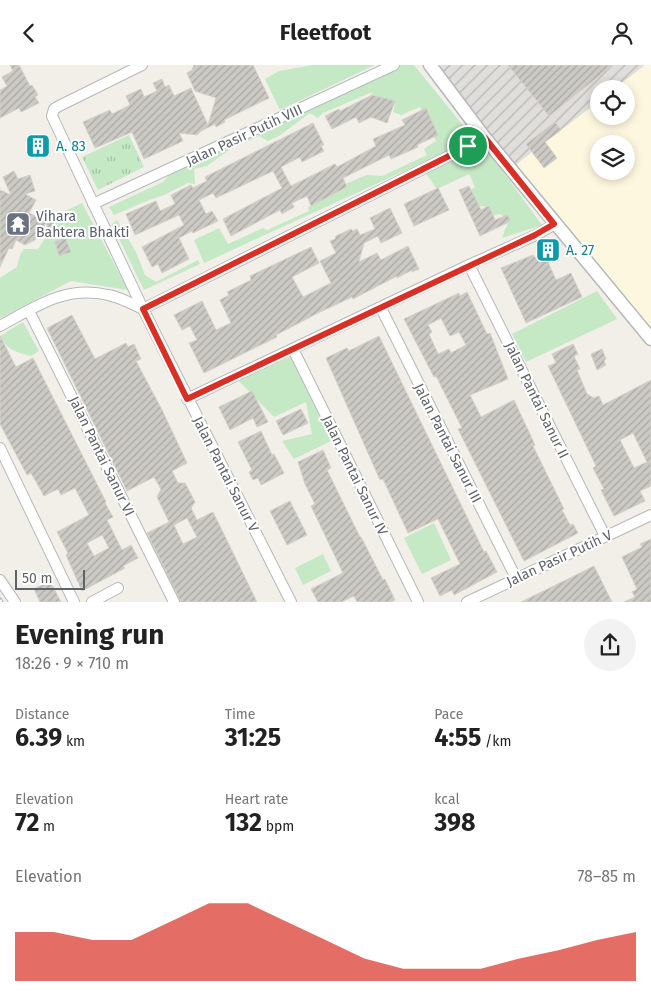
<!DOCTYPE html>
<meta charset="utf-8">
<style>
body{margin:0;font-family:"Fira Sans",sans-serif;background:#f2f2f2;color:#222;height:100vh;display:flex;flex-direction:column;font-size:19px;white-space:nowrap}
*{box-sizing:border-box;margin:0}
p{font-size:16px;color:#767676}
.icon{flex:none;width:28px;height:28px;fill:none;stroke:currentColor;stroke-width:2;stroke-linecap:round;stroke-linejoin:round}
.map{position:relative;height:537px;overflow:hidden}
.panel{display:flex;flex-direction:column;background:#fff;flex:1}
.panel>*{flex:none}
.tools{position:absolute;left:590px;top:15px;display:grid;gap:10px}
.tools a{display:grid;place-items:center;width:45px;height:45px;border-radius:50%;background:#fff;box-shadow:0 2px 8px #0003;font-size:25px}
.scale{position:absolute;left:15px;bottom:12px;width:70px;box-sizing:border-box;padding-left:5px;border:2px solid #5f6368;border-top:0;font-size:14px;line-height:18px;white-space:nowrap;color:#5f6368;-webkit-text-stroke:4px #fff;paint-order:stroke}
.pin{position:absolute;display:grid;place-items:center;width:42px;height:42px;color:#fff;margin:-21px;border:2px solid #fff;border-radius:50%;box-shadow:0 1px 5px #0007}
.round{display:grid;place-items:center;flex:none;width:52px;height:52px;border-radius:26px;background:#f2f2f2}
.overview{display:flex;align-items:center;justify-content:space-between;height:85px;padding:0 15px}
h1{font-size:28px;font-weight:700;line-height:38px}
.stats{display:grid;grid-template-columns:repeat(3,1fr);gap:8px;height:85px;padding:5px 15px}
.stats div{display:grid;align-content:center}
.stats b{font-size:25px;font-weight:700}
.stats small{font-size:14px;font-weight:400}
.stats p{font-size:14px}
.chart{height:140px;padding:10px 15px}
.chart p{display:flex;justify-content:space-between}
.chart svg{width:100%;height:90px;margin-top:5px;fill:#d93025;opacity:.7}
header{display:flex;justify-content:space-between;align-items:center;height:65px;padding:0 15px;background:#fff;font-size:22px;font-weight:700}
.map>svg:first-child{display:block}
.commercial{fill:#fef7e0;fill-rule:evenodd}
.industrial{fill:url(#industrial-furrows)}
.green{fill:#c5e8c5}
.park{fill:url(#park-tufts)}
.building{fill:url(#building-hatch);stroke:#d6d1c6;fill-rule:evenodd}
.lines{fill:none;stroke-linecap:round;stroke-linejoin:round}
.minor-casing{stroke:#b5b8bc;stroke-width:12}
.tertiary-casing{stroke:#b5b8bc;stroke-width:15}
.minor{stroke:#fff;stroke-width:10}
.tertiary{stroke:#fff;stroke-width:12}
.rail-casing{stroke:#b6b7b8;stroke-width:5}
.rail{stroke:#fff;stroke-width:3;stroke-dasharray:9;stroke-linecap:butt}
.route-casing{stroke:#fff;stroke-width:10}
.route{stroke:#d93025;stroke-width:6}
.labels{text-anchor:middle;stroke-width:4;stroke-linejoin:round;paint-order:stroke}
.street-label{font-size:14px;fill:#5f6368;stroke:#fff}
.culture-label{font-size:14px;fill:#0d838f;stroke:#fff;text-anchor:start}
.worship-label{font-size:14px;fill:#5b616d;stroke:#fff;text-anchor:start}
</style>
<header><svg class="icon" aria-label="back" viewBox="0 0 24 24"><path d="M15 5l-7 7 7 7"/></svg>Fleetfoot<svg class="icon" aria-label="person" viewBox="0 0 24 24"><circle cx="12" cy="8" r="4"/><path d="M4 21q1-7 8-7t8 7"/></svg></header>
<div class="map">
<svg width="651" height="537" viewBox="0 0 651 537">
<defs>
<pattern id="industrial-furrows" width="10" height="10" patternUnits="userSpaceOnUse" patternTransform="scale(1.25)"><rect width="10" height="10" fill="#e0deda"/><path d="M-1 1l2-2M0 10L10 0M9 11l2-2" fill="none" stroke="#b9b8b5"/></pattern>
<pattern id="park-tufts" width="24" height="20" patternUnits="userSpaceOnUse" patternTransform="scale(1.25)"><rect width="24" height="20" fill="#c5e8c5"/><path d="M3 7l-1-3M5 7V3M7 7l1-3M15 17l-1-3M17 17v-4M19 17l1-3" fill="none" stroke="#a3c0a4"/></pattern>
<pattern id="building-hatch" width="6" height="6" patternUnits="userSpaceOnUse" patternTransform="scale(1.25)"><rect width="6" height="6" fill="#cccac5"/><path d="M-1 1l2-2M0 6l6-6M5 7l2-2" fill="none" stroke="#a9a8a4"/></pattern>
</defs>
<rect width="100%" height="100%" fill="#f1efe8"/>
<path class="commercial" d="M645 0H651V274L510 104 599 36V51H626V24H614ZM599 79H626V106H599Z"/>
<path class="industrial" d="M430 0H645L614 24H599V36L510 104Z"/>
<g class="green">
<path d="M313 0H375L280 45 265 14 279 6Z"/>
<path d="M400 0H414L474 74 204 198 194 175 219 163 228 179 263 163 267 165 309 146 308 142 340 125 345 119 367 110 382 111 427 90 424 84 436 76 420 42 401 50 393 47 395 40 370 28 323 48 318 53 310 48 279 71 268 76 259 71 232 83 207 101 194 104 195 119 188 118 164 130 149 135 114 150 109 142 163 117 169 110Z"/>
<path d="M482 78 542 160 502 173 509 154 499 149 489 152 484 141H476L468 126 475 122 469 109 437 124 425 107Z"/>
<path d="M82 138 128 225 71 216 0 253V213L17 202 20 190 24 184H38L63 147Z"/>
<path d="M117 155 136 187 145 210 156 217 198 195 200 199 144 225 112 159Z"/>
<path d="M597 226 617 254 526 297 512 269Z"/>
<path d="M23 257 39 286 31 291C16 287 7 285 0 271Z"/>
<path d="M291 292 331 376 294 394 282 376 312 369 306 337 274 352 238 315Z"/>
<path d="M434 458 451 495 422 509 404 473Z"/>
<path d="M323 489 331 506 303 520 295 503Z"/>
</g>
<path class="park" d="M129 70 144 102 98 125 82 92Z"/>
<g class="building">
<path d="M10 0H19L30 21 32 20 38 30 35 32 39 38 21 47 19 43 0 53V25L7 21 2 12 13 6Z"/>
<path d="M194 0H253L269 33 224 55 225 57 216 62 215 59 201 66 197 70 179 68 183 76 144 94 132 67 95 83 83 57 110 45 112 49 130 40 126 31 141 24 144 32 157 26 153 18 162 14 165 22 169 20 174 31 191 23 208 60 216 33 195 26 187 8 192 5Z"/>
<path d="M508 0H613L549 51Z"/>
<path d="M372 30 395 36 387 58 371 52 359 58 356 52 332 64 325 51 339 44 340 46Z"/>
<path d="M426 43 438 70 417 80 418 82 391 94 389 90 343 113 347 122 311 141 307 131 292 138 294 142 282 149 280 145 231 171 223 154 282 123 273 106 216 133 213 128 199 135 206 149 212 146 218 156 193 168 192 166 179 173 189 194 162 208 158 199 152 202 142 182 184 160 179 150 135 170 126 149 156 136 160 146 175 139 171 130 191 120 193 123 207 116 205 112 313 58 324 80 321 81 324 86 302 97 300 92 281 102 291 121 335 99 337 102 376 81 373 74 405 60 402 55Z"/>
<path d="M555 57 561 65 545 77 557 93 544 103 526 79Z"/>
<path d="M41 70 48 85 35 92 27 77Z"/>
<path d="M14 106 18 114 30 110 35 126 25 129 36 135 29 148 46 157 44 154 49 147 57 152 49 166 46 158 35 175 25 180 16 175 12 184 9 183 0 202V125L11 130 3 112Z"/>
<path d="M469 121 481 145 489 141 495 155 507 150 510 154 509 157 480 171 459 125Z"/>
<path d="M438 123 449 145 414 161 404 139Z"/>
<path d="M390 143 402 168 381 178 378 171 364 178 359 197 377 188 381 195 408 181 419 204 412 207V205L397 213V211L353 234 352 232 318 248 276 270 277 272 204 308 189 278 197 275 190 261 182 265 174 250 202 236 216 265 231 258 220 235 229 230 227 227 251 215 250 211 311 182 319 198 292 212 303 232 331 218 320 196 336 188 330 176 335 174 336 171 351 164 353 166 357 164 360 170 375 164 370 153Z"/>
<path d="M65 172 71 187 59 191 55 177Z"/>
<path d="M544 188 556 215 571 208 582 232 526 258 501 203 533 190 539 197Z"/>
<path d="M467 227 487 269 490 268 508 314 470 330 481 352 514 335 535 380 533 381 564 444 562 445 570 460 573 459 578 468 524 496 458 364 462 363 436 311 434 312 404 254 459 228 460 231ZM441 253 450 271 459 267 466 280 451 288 449 284 438 289 429 269 432 267 428 260Z"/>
<path d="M72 250 95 294 126 278 128 282 134 279 141 294 136 296 162 345 187 398 172 406 178 418H185L195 437 191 443 197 455 213 447 257 537H181L147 468 169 457 157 432 161 424 154 412 127 426 47 263ZM187 453 197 472 183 479 174 460Z"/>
<path d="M0 271 16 302 33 293 106 437 105 438 113 452 107 455 122 485 131 480 138 493 123 501 125 503 82 526 66 490 68 488 57 467 89 450 75 423 61 430 58 424 44 431 31 408 27 410 0 359ZM102 470 109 483 94 491 87 478Z"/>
<path d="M379 271 484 487 486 486 497 507 454 530 452 525 440 531 431 513 460 499 438 454 408 468 383 414 380 415 326 293 347 283 349 286Z"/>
<path d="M573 279 578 289 574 291 580 304 577 305 587 329 594 333 599 331 603 340 651 315V421L640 426 645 436 614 451 601 425 604 424 593 403 596 401 548 301 556 298 552 289ZM633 368 647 397 634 403 620 375Z"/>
<path d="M602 284 606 294 604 296 606 300 597 305 591 289Z"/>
<path d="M252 326 268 357 257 362 253 353 230 365 219 342Z"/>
<path d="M301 344 308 358 283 370 276 356Z"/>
<path d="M261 366 272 390 274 389 284 408 261 420 258 413 253 415 249 407 252 405 238 377Z"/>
<path d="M323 385 331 403 327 405 360 472H361L383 515 385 514 395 535 391 537H357L354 531 341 537H318L311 524 343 508 311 441 315 439 305 419 298 397Z"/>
<path d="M290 436 307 470 287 480 270 446Z"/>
<path d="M651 474V537H624L635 532 632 527 637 524 622 492 642 482 640 479Z"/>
<path d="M594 501 612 537H521L576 510Z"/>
<path d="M50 516 61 537H40L34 524Z"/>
</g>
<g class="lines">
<defs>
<g id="minor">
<path d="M142 0 59 41 54 44 52 51 143 244 291 537"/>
<path d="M93 139 394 0"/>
<path d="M469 200 605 471"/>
<path d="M381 243 516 513"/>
<path d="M29 246 174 537"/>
<path d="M0 261C35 242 65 220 108 230 120 232 132 239 143 244L485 73"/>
<path d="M293 284 418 537"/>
<path d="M187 334 469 200 536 170 555 159"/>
<path d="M0 383 74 537"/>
<path d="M0 515 15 537"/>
<path d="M92 537 118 523"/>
<path d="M467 537 651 450"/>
</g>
<path id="tertiary" d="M430 0 485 73 651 274"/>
</defs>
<use href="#minor" class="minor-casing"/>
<use href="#tertiary" class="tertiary-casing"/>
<use href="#minor" class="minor"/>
<use href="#tertiary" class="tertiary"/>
<defs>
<path id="rail" d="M0 535 1 537"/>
</defs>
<use href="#rail" class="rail-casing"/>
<use href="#rail" class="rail"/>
</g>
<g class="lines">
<defs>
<path id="route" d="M485 73 554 159 535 170 187 334 143 244Z"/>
</defs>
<use href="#route" class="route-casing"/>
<use href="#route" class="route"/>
</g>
<defs>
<symbol id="building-square" viewBox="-11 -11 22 22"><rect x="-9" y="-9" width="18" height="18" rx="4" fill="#0f9aa8" stroke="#fff"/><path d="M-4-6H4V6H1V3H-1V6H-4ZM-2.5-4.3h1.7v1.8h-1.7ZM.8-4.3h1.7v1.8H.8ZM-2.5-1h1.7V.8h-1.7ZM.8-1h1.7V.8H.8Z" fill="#fff"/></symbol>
<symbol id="temple-square" viewBox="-11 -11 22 22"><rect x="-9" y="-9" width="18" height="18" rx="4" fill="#6b7280" stroke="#fff"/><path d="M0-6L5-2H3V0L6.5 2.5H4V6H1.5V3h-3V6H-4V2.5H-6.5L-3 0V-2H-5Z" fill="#fff"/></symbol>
</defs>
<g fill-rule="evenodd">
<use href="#building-square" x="24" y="67" width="28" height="28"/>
<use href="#temple-square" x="4" y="145" width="28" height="28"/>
<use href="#building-square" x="534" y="171" width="28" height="28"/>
</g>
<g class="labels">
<g class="street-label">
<text transform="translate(244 70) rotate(-25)" y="5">Jalan Pasir Putih VIII</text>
<text transform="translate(537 335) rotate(64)" y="5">Jalan Pantai Sanur II</text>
<text transform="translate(448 378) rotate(63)" y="5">Jalan Pantai Sanur III</text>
<text transform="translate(102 391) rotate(64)" y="5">Jalan Pantai Sanur VI</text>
<text transform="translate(226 409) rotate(63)" y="5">Jalan Pantai Sanur V</text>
<text transform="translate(355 410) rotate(64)" y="5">Jalan Pantai Sanur IV</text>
<text transform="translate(559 493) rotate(-25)" y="5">Jalan Pasir Putih V</text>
</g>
<g class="culture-label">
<text x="56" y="86">A. 83</text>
<text x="566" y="190">A. 27</text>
</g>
<g class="worship-label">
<text x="36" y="156">Vihara<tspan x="36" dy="16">Bahtera Bhakti</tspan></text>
</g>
</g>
</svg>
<div class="tools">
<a><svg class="icon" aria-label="locate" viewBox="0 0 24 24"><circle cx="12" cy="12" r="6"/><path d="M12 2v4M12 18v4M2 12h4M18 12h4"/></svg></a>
<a><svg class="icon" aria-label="layers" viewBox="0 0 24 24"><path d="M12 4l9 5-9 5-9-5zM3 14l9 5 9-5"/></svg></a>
</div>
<div class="scale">50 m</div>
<div class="pin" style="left:468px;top:81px;background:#1e9e55"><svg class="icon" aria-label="arrive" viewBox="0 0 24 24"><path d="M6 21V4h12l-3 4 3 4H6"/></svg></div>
</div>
<section class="panel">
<div class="overview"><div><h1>Evening run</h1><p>18:26 · 9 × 710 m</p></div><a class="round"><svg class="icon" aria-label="share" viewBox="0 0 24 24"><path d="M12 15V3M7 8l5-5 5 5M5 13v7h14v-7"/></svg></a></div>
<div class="stats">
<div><p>Distance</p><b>6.39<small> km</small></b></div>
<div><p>Time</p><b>31:25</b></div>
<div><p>Pace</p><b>4:55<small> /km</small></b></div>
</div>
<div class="stats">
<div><p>Elevation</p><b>72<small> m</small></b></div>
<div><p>Heart rate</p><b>132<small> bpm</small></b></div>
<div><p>kcal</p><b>398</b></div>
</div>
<div class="chart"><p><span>Elevation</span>78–85 m</p>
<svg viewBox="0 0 160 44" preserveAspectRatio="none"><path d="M0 44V20L10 20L20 24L30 24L40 15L50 6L60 6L70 15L80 24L90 33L100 38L110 38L120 38L130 33L140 29L150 24L160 20V44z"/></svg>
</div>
</section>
